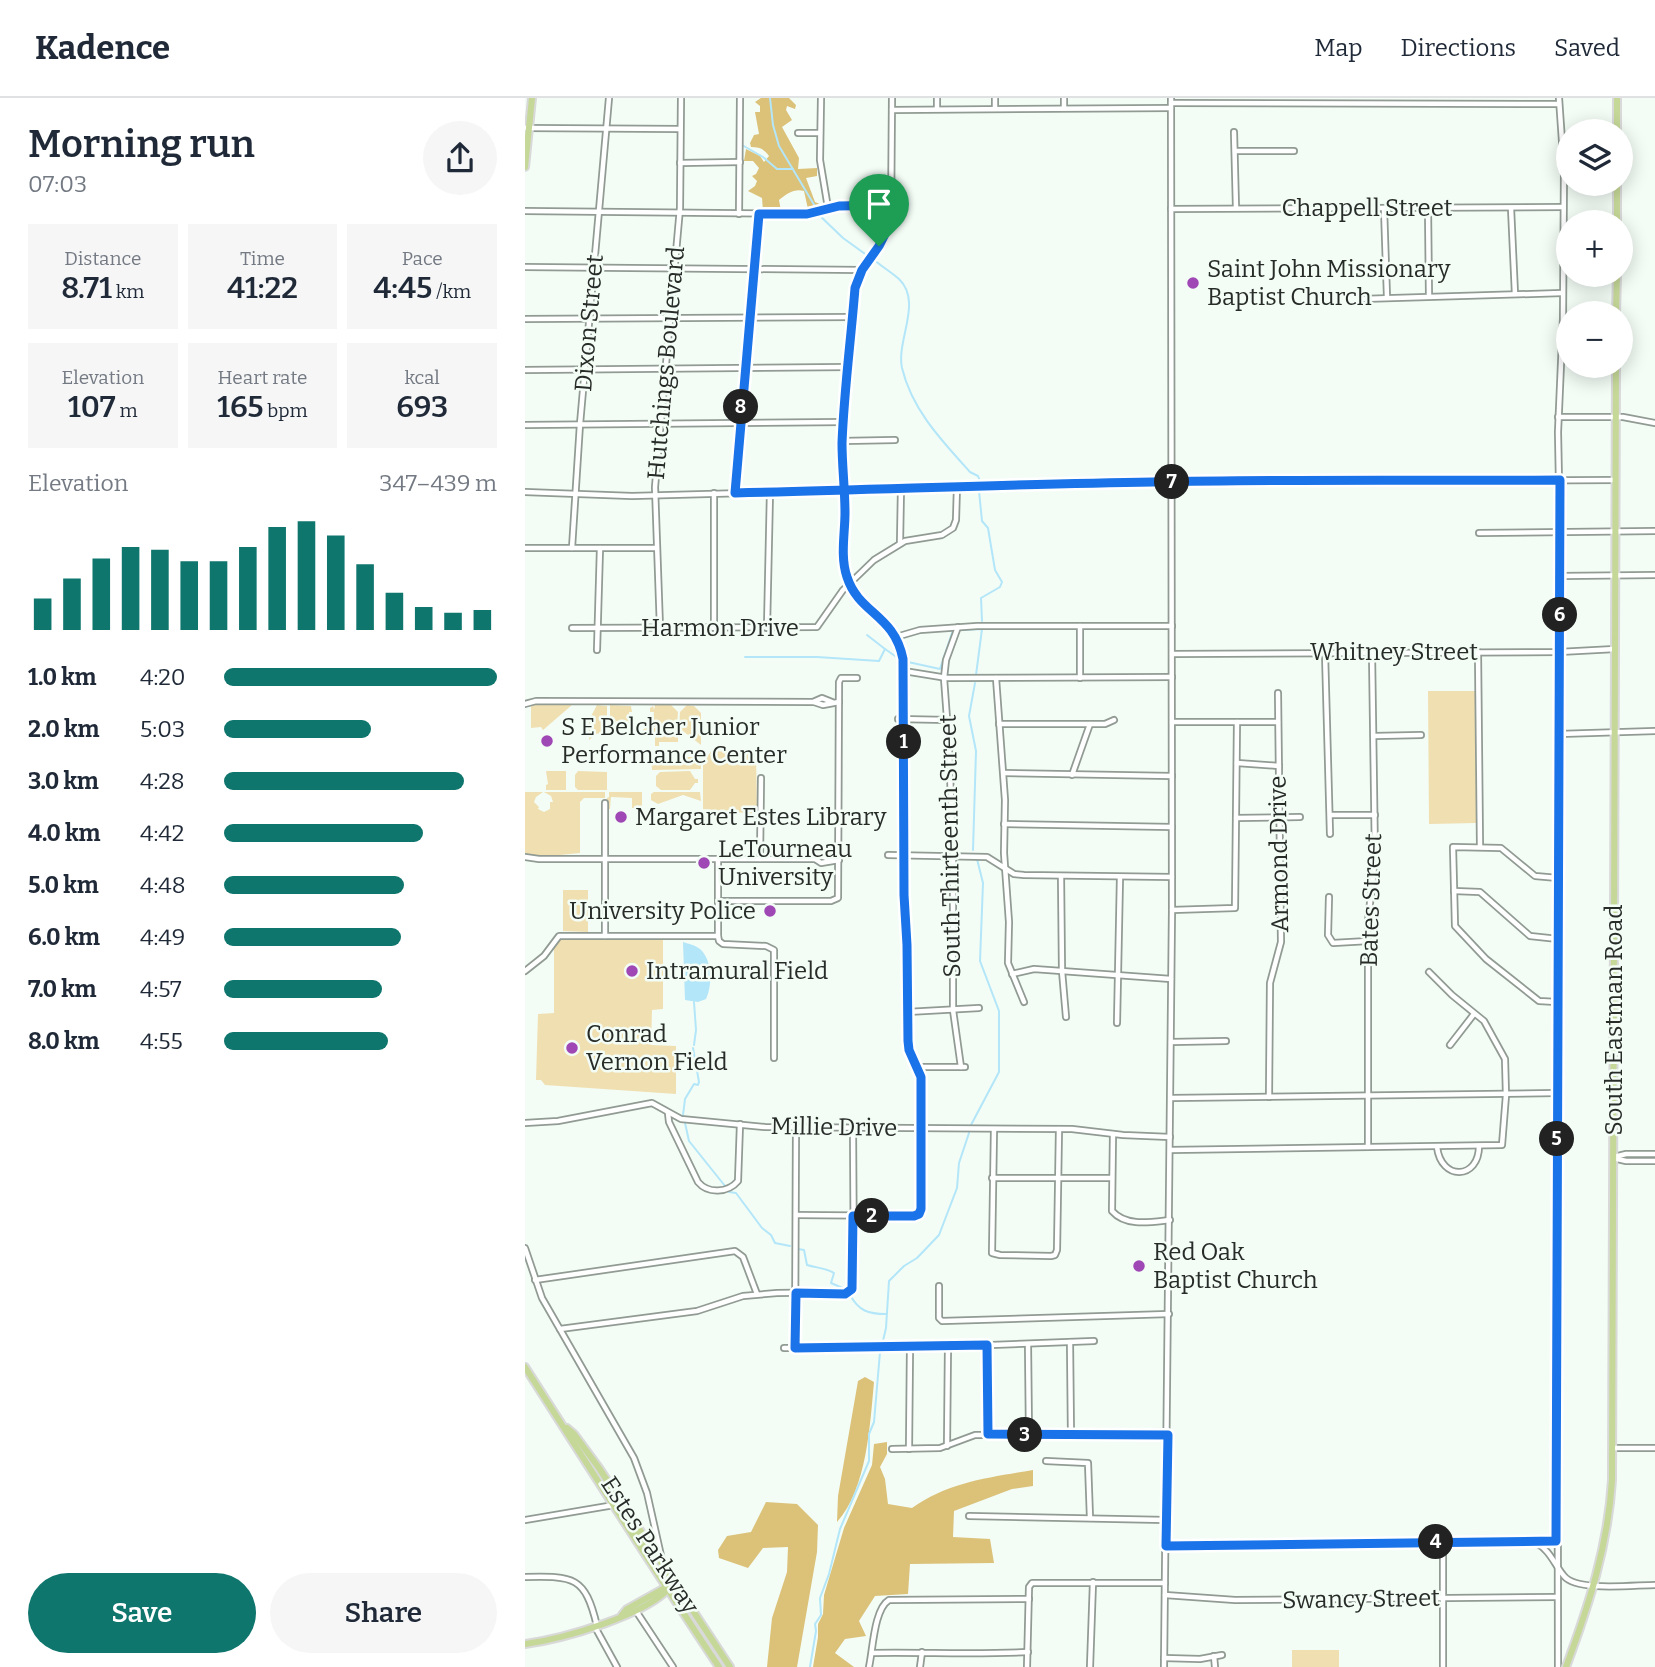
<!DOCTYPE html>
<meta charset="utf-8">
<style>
body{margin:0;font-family:Bitter,serif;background:#f6f6f7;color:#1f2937;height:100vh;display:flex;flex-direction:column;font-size:26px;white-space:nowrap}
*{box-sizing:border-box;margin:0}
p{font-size:23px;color:#747a83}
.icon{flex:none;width:38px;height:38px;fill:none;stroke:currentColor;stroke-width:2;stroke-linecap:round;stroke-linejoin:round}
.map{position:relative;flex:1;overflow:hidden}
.sheet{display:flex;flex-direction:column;background:#fff;width:525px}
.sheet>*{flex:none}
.tools{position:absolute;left:1031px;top:21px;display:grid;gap:14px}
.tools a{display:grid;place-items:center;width:77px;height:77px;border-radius:50%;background:#fff;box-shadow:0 4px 18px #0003;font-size:35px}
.pin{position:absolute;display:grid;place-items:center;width:60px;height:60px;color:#fff;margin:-72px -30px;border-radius:50% 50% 50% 0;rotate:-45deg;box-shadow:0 0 7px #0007}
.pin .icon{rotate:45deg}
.km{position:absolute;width:35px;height:35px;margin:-18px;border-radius:50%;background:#222;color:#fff;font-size:19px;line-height:35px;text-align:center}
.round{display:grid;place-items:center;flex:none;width:74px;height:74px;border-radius:37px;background:#f6f6f7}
.summary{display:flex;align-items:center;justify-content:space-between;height:119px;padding:0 28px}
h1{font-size:38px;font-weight:600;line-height:52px}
.figures{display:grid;grid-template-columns:repeat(3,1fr);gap:10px;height:119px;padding:7px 28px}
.figures div{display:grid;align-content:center;border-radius:0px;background:#f6f6f7;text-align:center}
.figures b{font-size:30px;font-weight:600}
.figures small{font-size:19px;font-weight:400}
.figures p{font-size:19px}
.chart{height:196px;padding:14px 28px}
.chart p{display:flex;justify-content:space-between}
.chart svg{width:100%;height:126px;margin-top:7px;stroke:#0f766e;stroke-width:6}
.cta{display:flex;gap:14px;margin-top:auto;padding:14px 28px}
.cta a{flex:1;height:80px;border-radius:42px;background:#0f766e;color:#fff;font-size:28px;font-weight:600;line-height:80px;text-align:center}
.cta a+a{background:#f6f6f7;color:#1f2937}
ul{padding:0 28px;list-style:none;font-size:23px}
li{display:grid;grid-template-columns:112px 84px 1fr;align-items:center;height:52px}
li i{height:18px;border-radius:9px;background:#0f766e}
header{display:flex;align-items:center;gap:42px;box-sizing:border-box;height:98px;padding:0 35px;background:#fff;border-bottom:2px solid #e0e1e3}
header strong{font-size:33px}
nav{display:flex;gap:38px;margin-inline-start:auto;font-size:24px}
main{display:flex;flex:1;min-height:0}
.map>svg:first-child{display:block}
.green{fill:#f0dfb1}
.forest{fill:#dcc179}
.water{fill:#b3e6f8}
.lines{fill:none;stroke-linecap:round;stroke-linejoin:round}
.stream{stroke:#b3e6f8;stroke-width:2}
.minor-casing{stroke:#919b94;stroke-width:8}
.major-casing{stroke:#d8d9d8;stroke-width:10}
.minor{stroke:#fff;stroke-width:4.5}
.major{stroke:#c6d898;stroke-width:6}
.route-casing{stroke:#fff;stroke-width:14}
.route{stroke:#1a73e8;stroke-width:9}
.poi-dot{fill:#9f47b4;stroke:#f3fdf6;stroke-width:2.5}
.labels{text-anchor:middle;stroke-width:5;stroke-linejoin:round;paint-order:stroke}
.street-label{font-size:24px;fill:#282c29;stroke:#f3fdf6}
.poi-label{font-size:24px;fill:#282c29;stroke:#f3fdf6;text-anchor:start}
</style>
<header>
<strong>Kadence</strong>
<nav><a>Map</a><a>Directions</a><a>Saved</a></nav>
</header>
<main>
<section class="sheet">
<div class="summary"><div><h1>Morning run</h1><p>07:03</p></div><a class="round"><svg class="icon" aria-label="share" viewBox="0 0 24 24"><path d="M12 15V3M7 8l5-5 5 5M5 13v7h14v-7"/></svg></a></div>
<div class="figures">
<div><p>Distance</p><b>8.71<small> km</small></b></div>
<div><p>Time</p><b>41:22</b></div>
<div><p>Pace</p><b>4:45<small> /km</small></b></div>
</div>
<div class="figures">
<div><p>Elevation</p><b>107<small> m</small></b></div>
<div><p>Heart rate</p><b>165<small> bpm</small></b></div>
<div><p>kcal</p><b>693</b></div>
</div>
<div class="chart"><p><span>Elevation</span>347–439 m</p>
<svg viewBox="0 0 160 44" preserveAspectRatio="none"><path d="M5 44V33M15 44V26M25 44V19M35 44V15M45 44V16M55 44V20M65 44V20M75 44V15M85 44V8M95 44V6M105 44V11M115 44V21M125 44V31M135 44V36M145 44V38M155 44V37"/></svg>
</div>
<ul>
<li><b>1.0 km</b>4:20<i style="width:100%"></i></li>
<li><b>2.0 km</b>5:03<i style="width:54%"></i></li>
<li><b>3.0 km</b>4:28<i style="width:88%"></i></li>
<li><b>4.0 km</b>4:42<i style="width:73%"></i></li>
<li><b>5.0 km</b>4:48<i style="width:66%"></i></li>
<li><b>6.0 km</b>4:49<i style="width:65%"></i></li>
<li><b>7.0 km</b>4:57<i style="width:58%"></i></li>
<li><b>8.0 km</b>4:55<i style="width:60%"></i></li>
</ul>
<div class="cta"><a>Save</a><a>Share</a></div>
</section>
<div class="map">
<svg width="1130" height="1569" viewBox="0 0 1130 1569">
<rect width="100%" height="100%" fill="#f3fdf6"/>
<g class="green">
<path d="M903 593H951L952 725 904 726Z"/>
<path d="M6 607H47L18 632 16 629 6 630Z"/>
<path d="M72 607 82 608V634L71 636 64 642V622Z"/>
<path d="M85 607 106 608 107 614H104V620L108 629 114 631V635L103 632V623H91L90 636 85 635Z"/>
<path d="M130 607H146L153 614 152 629H127L129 614H125V610L128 608 129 612Z"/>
<path d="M162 607 169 608 176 615V647L154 630 155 614Z"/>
<path d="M120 630H153V644H134V648H130V635H119L118 632Z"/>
<path d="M186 653 234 655 231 656 232 716 178 711V659L183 658Z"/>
<path d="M126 659H136L137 666 156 665V659H176V671L127 672Z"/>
<path d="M21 673H41V692H21V687L23 686Z"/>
<path d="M53 673 82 674V692H53L50 689V677Z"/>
<path d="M165 673 170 681H173V685H170L165 692H136L131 688V678L135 674Z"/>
<path d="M0 694H18L11 699 9 704 14 709 13 711 19 714 25 711V704H28L26 698 19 694H80V700H59L55 704V755L15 759 0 756Z"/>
<path d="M84 694H117V709L112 707V710H107V700L86 699 85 711H82V700L84 699Z"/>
<path d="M129 694H175L176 703 158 697 133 706 126 702V696Z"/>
<path d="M38 792H63V834L38 833Z"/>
<path d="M138 838V911L127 912 126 947 151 948V996L20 987 16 982H11L13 916 29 915V843L31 839Z"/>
<rect x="767" y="1552" width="47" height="17"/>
</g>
<g class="forest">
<path d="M236 0H264L271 7 270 11 262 8 261 12 267 22 257 29 274 60 273 71 292 70V78L281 80 290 104 297 107 283 111 279 93C270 90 261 96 254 102L256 113H238L237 100 223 93 230 88 232 83 227 78 231 76 234 70 228 63H219L221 51 235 58 239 64 244 58C239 51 235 49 226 49L225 45 229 37 234 36 230 14H235V8L230 4Z"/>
<path d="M340 1279 349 1284C345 1326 342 1391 312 1424L313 1398 333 1283Z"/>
<path d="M362 1344V1356L355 1369 360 1381 363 1406 387 1410C423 1384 466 1379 508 1372V1388L487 1391 429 1413 428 1439 465 1441 469 1465 385 1466 383 1496 350 1498 334 1523 341 1538 320 1541 310 1555 329 1569H288L293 1539V1526L298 1516 299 1497 319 1430 347 1367 349 1346Z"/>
<path d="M241 1404 272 1406 293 1427 292 1454 272 1569H242L247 1520 262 1474 263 1449 238 1450 223 1470 194 1460 193 1452 202 1438 226 1434Z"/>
</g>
<path class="water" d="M158 844C164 846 170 847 175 851 187 861 188 887 181 901L173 904 160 902Z"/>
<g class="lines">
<g class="stream">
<path d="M245 0 248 27 254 48 291 110"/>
<path d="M217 47 238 59 252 71H268"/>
<path d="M293 116 318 140 343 158"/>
<path d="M348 161C356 168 366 174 374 181 398 204 371 242 377 270 387 312 417 343 445 374L453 378 455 383"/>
<path d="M454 393 457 423 463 430 470 472 477 484 475 489 456 500 457 523"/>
<path d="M435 532 457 531 451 577"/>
<path d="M342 537 360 551"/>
<path d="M220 559H292L354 563 360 551 373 560"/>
<path d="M383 564 415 571 428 532"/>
<path d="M448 752 451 653 444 618 450 585"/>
<path d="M169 904 171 932 169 947"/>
<path d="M158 1017 160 1001 169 986 173 987 174 984 168 950"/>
<path d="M160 1025 164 1043 200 1088"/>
<path d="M446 1027 474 974V913L455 863 458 785 452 761"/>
<path d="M204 1094 211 1095 237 1130 246 1137 250 1145 265 1148"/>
<path d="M273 1151 279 1152 282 1167C292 1170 301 1170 309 1175L306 1185 322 1192"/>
<path d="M325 1197C334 1213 343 1216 361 1216"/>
<path d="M357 1247 361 1230 364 1183 379 1168 392 1160 414 1137 432 1090 434 1065 444 1035"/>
<path d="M285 1569 291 1533 290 1526 296 1517 295 1500 304 1476 315 1431 344 1363V1336L349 1324 355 1254"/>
</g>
<defs>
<g id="minor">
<path d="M296 0 295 62 303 110"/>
<path d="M412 0V11"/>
<path d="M470 0V10"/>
<path d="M539 0V10"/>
<path d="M646 5 1034 6"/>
<path d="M367 12 646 10"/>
<path d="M0 30 155 31"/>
<path d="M709 34 711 110"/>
<path d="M273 35H295"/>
<path d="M710 53H769"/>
<path d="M155 65 215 64"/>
<path d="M859 110 862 199"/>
<path d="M903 110 904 198"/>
<path d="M986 110 990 196"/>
<path d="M646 111 1038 109"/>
<path d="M0 113 277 116 311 109 367 108"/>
<path d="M214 116 215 0"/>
<path d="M0 169 337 172"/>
<path d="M836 201 1037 195"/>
<path d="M0 221 328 219"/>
<path d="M0 272 324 269"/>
<path d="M1033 319H1098L1130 325"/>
<path d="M0 327 319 324"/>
<path d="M317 343 370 342"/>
<path d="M0 394 107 398 647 384 1091 382"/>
<path d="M210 394 234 116"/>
<path d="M954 435 1130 433"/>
<path d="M375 445 376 390"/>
<path d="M0 450H131"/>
<path d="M47 450 55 326 84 0"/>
<path d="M1035 478 1130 477"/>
<path d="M433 529 421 562 419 580 424 648 428 758V912L436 969"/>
<path d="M47 530 292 529 318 492 349 462 380 443 417 437 428 430 431 422 432 388"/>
<path d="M135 530 130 389 155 110 156 0"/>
<path d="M189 530V395"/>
<path d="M242 530 245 394"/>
<path d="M371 539 395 532 452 528H647"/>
<path d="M72 552 75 450"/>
<path d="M953 554 955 748"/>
<path d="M800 555 805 736"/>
<path d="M647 556 1034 554 1090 551"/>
<path d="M379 573 422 580 647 579"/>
<path d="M471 580 480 702 479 755 484 824 483 865 499 904"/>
<path d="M555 580V528"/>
<path d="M289 604 298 607 314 604"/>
<path d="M0 606 11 603 288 604 297 600 307 604"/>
<path d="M373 621 423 622"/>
<path d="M647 624H753"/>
<path d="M474 626H580L589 622"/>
<path d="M1034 636 1130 633"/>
<path d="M849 638 896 637"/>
<path d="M712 665 754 668"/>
<path d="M479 675 647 678"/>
<path d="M547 677 565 626"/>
<path d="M80 705V838"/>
<path d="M805 717H850"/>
<path d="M711 720 775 719"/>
<path d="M479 726 647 729"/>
<path d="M363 757 462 759 489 776 499 777 647 779"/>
<path d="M0 759 14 761H290L296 765 314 762"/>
<path d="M235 761 236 680"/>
<path d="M290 761 296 758 305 761"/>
<path d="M536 778 537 873 541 919"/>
<path d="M929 793 955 794 1005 838 1033 841"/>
<path d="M804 799 803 837 808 845 843 843"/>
<path d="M193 803H306L313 800 314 584 316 580H332"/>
<path d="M647 812 710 810 712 624"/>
<path d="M193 838 194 843 198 846 241 848 249 852V960"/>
<path d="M0 873 19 858 34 838H193V761"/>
<path d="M487 876 509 871 646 881"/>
<path d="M1032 904 1014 903 961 861 930 828 928 749 976 750 1010 778 1033 780"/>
<path d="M382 914 454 910"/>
<path d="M592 925 595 779"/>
<path d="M646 944 701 943"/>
<path d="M925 947 949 916"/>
<path d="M392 969H440"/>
<path d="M744 999 745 885 756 844 753 595"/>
<path d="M646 1000 1032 995"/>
<path d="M143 1015 144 1024 173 1084C183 1096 203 1095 213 1083L215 1026"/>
<path d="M0 1025 33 1023 127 1005 156 1021 240 1029 547 1031 598 1037 645 1039"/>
<path d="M469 1031 467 1155 475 1157 526 1158 530 1157 532 1152 534 1031"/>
<path d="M588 1036 587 1113C601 1129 626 1124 645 1122"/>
<path d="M843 1049V823L850 760 847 555"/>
<path d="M912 1049C916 1083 954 1082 954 1048"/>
<path d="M645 1052 977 1047 981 997 980 961 959 923 927 897 904 874"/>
<path d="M1089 1059 1101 1056H1130"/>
<path d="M1088 1060 1101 1063H1130"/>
<path d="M467 1080H586"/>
<path d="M271 1117 389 1118 394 1116 396 1111V979L384 952 383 943 382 847 379 797 378 561C369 514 325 512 319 462L317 343 330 190 337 172 359 140 366 121 367 0"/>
<path d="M0 1150 17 1200 109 1360 122 1395 137 1462"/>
<path d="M10 1182 210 1153 218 1159 232 1196"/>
<path d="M414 1188V1220L417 1223 644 1216"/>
<path d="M35 1231 172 1213 218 1198 252 1195 325 1194 329 1186 328 1030"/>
<path d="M545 1244 546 1338"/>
<path d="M503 1246 504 1337"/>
<path d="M462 1247 463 1337"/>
<path d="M259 1250H385L569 1243"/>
<path d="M270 1250 271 1030"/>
<path d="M422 1348 423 1248"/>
<path d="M1088 1350H1130"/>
<path d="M367 1351 415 1350 450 1337H643"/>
<path d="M384 1351 385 1250"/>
<path d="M521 1363 563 1365 565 1420"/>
<path d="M444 1418 641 1422"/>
<path d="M0 1422 89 1407"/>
<path d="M918 1444V1568"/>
<path d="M1011 1445C1025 1452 1029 1466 1039 1478 1052 1494 1109 1487 1130 1487"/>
<path d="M641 1448 1031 1443"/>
<path d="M0 1479C49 1478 60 1478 72 1528"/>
<path d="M640 1497 710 1502 1031 1499"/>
<path d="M111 1513 148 1569"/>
<path d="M70 1529 92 1569"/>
<path d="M347 1555C399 1554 451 1557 503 1554"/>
<path d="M689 1558 690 1569"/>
<path d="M639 1560 675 1561 697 1557"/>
<path d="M344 1569C348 1551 349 1511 364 1502L504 1501"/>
<path d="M395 1569 397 1554"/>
<path d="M502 1569 504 1489 507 1485H640"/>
<path d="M565 1569 568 1484"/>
<path d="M639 1569 647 812 646 0"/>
<path d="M1033 1569 1032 904 1035 435 1033 334 1038 220 1039 72 1034 0"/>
</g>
<g id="major">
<path d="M1092 33V0"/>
<path d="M0 69 7 0"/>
<path d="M1092 124V86"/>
<path d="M1091 215 1092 177"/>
<path d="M0 1269C64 1369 128 1470 194 1569"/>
<path d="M42 1330 49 1336 74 1370 205 1569"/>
<path d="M83 1391 120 1446"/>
<path d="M97 1517 102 1511 145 1487"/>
<path d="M0 1546C37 1541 123 1517 146 1488"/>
<path d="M1041 1569C1064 1507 1083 1448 1087 1382L1091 268"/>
</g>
</defs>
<use href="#minor" class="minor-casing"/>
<use href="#major" class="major-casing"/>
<use href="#minor" class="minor"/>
<use href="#major" class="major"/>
</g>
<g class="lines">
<defs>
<path id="route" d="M354 148 337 172 330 190C326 241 319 293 317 345 317 368 320 391 320 415 320 435 315 459 322 479 334 516 369 516 378 561L379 797 382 847 383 943 384 952 396 979V1111L394 1116 389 1118H328L327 1191 320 1196 271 1195 270 1250 462 1247 463 1336 643 1337 641 1448 1031 1443 1035 382C899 383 763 381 628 384 488 386 349 392 210 395L234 116H282L314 108 367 107 365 126 354 148"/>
</defs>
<use href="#route" class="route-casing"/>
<use href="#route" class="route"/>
</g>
<g class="poi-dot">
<circle cx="668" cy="185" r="7"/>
<circle cx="22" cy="643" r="7"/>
<circle cx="96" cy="719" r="7"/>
<circle cx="179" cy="765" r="7"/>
<circle cx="245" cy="813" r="7"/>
<circle cx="107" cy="873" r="7"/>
<circle cx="47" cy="950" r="7"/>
<circle cx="614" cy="1168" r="7"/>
</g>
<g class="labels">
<g class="street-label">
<text x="842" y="118">Chappell Street</text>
<text transform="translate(64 225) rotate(-85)" y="8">Dixon Street</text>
<text transform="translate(141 265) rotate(-85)" y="8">Hutchings Boulevard</text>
<text x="195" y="538">Harmon Drive</text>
<text x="869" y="562">Whitney Street</text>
<text transform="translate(425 748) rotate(-91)" y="8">South Thirteenth Street</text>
<text transform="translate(754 756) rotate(-91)" y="8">Armond Drive</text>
<text transform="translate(846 802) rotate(-88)" y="8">Bates Street</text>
<text transform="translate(1089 922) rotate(-90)" y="8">South Eastman Road</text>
<text transform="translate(309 1029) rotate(1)" y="8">Millie Drive</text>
<text transform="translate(125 1447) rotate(57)" y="8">Estes Parkway</text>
<text transform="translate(836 1501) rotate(-1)" y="8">Swancy Street</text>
</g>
<g class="poi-label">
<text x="682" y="179">Saint John Missionary<tspan x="682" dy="28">Baptist Church</tspan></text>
<text x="36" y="637">S E Belcher Junior<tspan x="36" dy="28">Performance Center</tspan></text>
<text x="110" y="727">Margaret Estes Library</text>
<text x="193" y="759">LeTourneau<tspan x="193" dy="28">University</tspan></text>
<text x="231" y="821" text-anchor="end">University Police</text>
<text x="121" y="881">Intramural Field</text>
<text x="61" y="944">Conrad<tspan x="61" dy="28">Vernon Field</tspan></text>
<text x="628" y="1162">Red Oak<tspan x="628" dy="28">Baptist Church</tspan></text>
</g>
</g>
</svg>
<div class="tools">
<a><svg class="icon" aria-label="layers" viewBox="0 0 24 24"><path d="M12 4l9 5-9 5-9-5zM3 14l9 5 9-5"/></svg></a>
<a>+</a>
<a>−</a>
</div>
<div class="pin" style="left:354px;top:148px;background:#1e9e55"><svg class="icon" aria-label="arrive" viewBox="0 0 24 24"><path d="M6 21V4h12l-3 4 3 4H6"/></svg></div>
<b class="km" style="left:379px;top:644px">1</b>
<b class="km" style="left:347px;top:1118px">2</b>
<b class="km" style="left:500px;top:1337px">3</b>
<b class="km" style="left:911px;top:1444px">4</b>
<b class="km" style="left:1032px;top:1041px">5</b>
<b class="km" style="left:1035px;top:517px">6</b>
<b class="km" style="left:647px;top:384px">7</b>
<b class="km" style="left:216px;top:309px">8</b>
</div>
</main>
